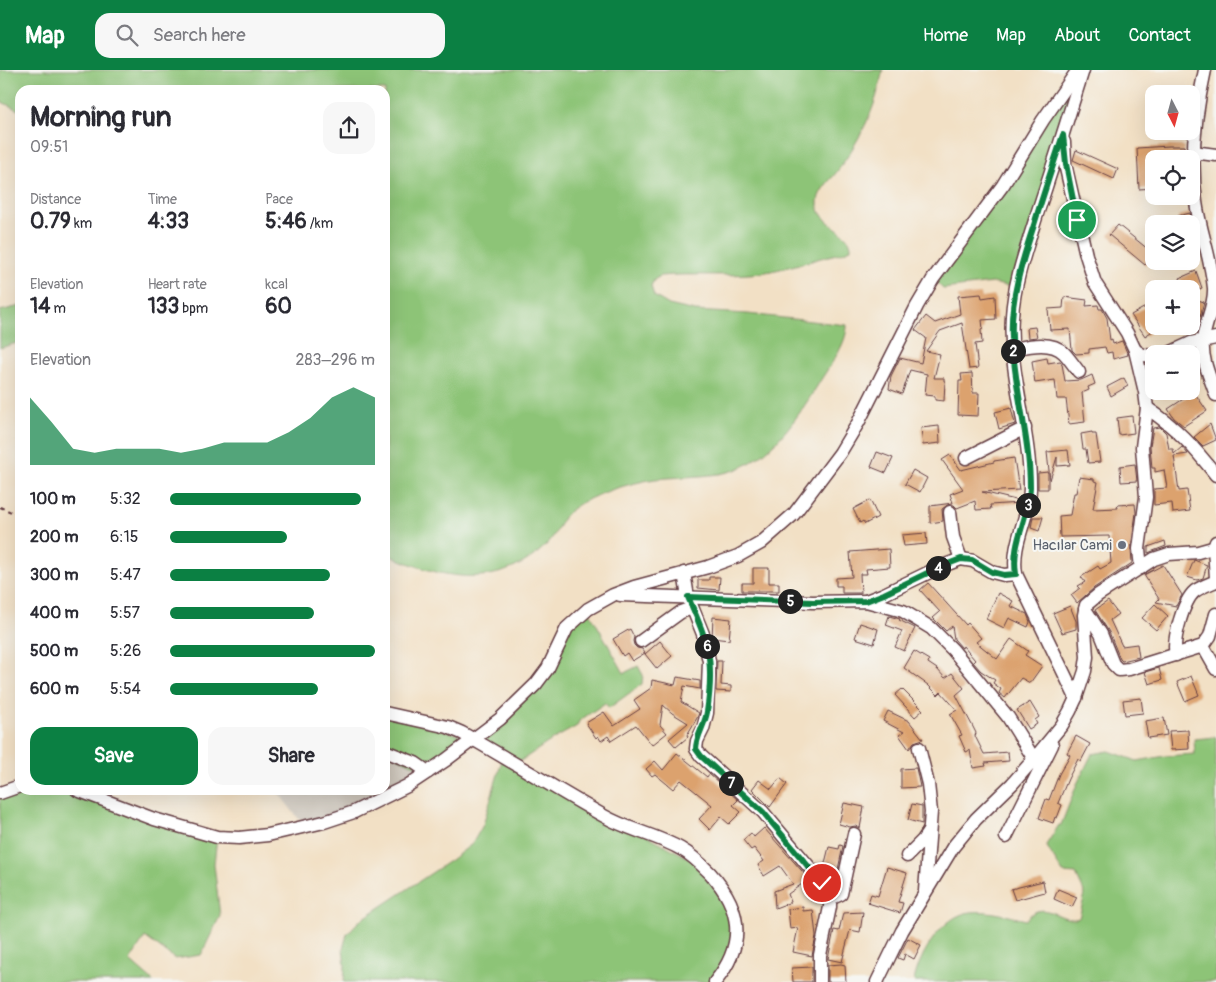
<!DOCTYPE html>
<meta charset="utf-8">
<style>
body{margin:0;font-family:Pangolin,sans-serif;background:#f7f7f7;color:#2b2b33;height:100vh;display:flex;flex-direction:column;font-size:19px;white-space:nowrap}
*{box-sizing:border-box;margin:0}
p{font-size:16px;color:#7c7c81}
.icon{flex:none;width:28px;height:28px;fill:none;stroke:currentColor;stroke-width:2;stroke-linecap:round;stroke-linejoin:round}
.map{position:relative;flex:1;overflow:hidden}
.sheet{position:absolute;left:15px;top:15px;width:375px;height:710px;display:flex;flex-direction:column;background:#fff;border-radius:15px;box-shadow:0 5px 20px #0002}
.sheet>*{flex:none}
.needle{width:32px;rotate:174deg}
.buttons{position:absolute;left:1145px;top:15px;display:grid;gap:10px}
.buttons a{display:grid;place-items:center;width:55px;height:55px;border-radius:10px;background:#fff;box-shadow:0 5px 20px #0002;font-size:25px}
.pin{position:absolute;display:grid;place-items:center;width:42px;height:42px;color:#fff;margin:-21px;border:2px solid #fff;border-radius:50%;box-shadow:0 1px 5px #0007}
.km{position:absolute;width:25px;height:25px;margin:-12px;border-radius:50%;background:#222;color:#fff;font-size:14px;line-height:25px;text-align:center}
.round{display:grid;place-items:center;flex:none;width:52px;height:52px;border-radius:15px;background:#f7f7f7}
.head{display:flex;align-items:center;justify-content:space-between;height:85px;padding:0 15px}
h1{font-size:28px;font-weight:800;line-height:38px}
.metrics{display:grid;grid-template-columns:repeat(3,1fr);gap:8px;height:85px;padding:5px 15px}
.metrics div{display:grid;align-content:center}
.metrics b{font-size:21px;font-weight:800}
.metrics small{font-size:14px;font-weight:400}
.metrics p{font-size:14px}
.chart{height:140px;padding:10px 15px}
.chart p{display:flex;justify-content:space-between}
.chart svg{width:100%;height:90px;margin-top:5px;fill:#0b8043;opacity:.7}
.primary-button{display:flex;gap:10px;margin-top:auto;padding:10px 15px}
.primary-button a{flex:1;height:58px;border-radius:15px;background:#0b8043;color:#fff;font-size:20px;font-weight:800;line-height:58px;text-align:center}
.primary-button a+a{background:#f7f7f7;color:#2b2b33}
ul{padding:0 15px;list-style:none;font-size:16px}
li{display:grid;grid-template-columns:80px 60px 1fr;align-items:center;height:38px}
li i{height:12px;border-radius:6px;background:#0b8043}
header{display:flex;align-items:center;gap:30px;box-sizing:border-box;height:70px;padding:0 25px;background:#0b8043;color:#fff}
header strong{font-size:24px}
nav{display:flex;gap:28px;margin-inline-start:auto;font-size:18px}
.search{width:350px;height:45px;background:#f7f7f7;display:flex;align-items:center;gap:12px;box-sizing:border-box;padding:0 18px;border-radius:15px;color:#7c7c81;font-size:19px}
.map>svg:first-child{display:block}
.industrial{fill:#cbc3b8}
.green{fill:#8dc477;stroke:#6c7251}
.building{fill:#dca26e}
.lines{fill:none;stroke-linecap:round;stroke-linejoin:round}
.minor-casing{stroke:#633c42;stroke-width:15}
.path{stroke:#633c42;stroke-width:2;stroke-dasharray:4 4;stroke-linecap:butt}
.minor{stroke:#fff;stroke-width:12}
.route-casing{stroke:#fff;stroke-width:10}
.route{stroke:#0b8043;stroke-width:6}
.worship-dot{fill:#6b7280;stroke:#f6f6f2;stroke-width:2}
.labels{text-anchor:middle;stroke-width:4;stroke-linejoin:round;paint-order:stroke}
.worship-label{font-size:15px;fill:#5b616d;stroke:#f6f6f2;text-anchor:end}
</style>
<header>
<strong>Map</strong>
<div class="search"><svg class="icon" aria-label="search" viewBox="0 0 24 24"><circle cx="10" cy="10" r="6"/><path d="M15 15l6 6"/></svg>Search here</div>
<nav><a>Home</a><a>Map</a><a>About</a><a>Contact</a></nav>
</header>
<div class="map">
<svg width="1216" height="912" viewBox="0 0 1216 912">
<rect width="100%" height="100%" fill="#f6f6f2"/>
<filter id="ink" filterUnits="userSpaceOnUse"><feTurbulence type="fractalNoise" baseFrequency=".02" numOctaves="2"/><feDisplacementMap in="SourceGraphic" scale="10" xChannelSelector="R" yChannelSelector="G"/><feConvolveMatrix kernelMatrix="1 2 1 2 8 2 1 2 1" color-interpolation-filters="sRGB"/></filter>
<filter id="wash" filterUnits="userSpaceOnUse"><feTurbulence type="fractalNoise" baseFrequency=".0096" numOctaves="4" result="noise"/><feDisplacementMap in="SourceGraphic" scale="20" xChannelSelector="R" yChannelSelector="G"/><feGaussianBlur stdDeviation="1.12" result="paint"/><feColorMatrix in="noise" values="0 0 0 0 0 0 0 0 0 0 0 0 0 0 0 0 0 1.4 0 .05"/><feComposite in="paint" operator="in"/></filter>
<g filter="url(#wash)">
<rect width="100%" height="100%" fill="#f2e0c5"/>
<path class="industrial" d="M385 681 428 702 407 716 305 757 276 720H385Z"/>
<g class="green">
<path d="M0 0H883C880 11 878 23 874 34 866 57 853 79 839 99 833 108 819 119 818 131 816 155 853 160 851 179L841 183C814 189 787 199 760 203 726 207 693 203 660 206L654 210 651 216 654 226 669 235 695 241 748 244 847 255C847 275 829 296 819 313 796 350 766 397 719 404 698 407 676 407 655 409 642 411 627 415 614 419 598 425 575 433 565 446 559 454 556 464 549 472 502 522 441 510 385 483V20H20V41L0 31Z"/>
<path d="M1078 0 1016 218 992 213 943 219 933 209Z"/>
<path d="M20 236V272L0 278V241Z"/>
<path d="M588 539 624 603 638 596 643 605 642 614 609 638 605 633 579 651 577 656 552 670 516 694 705 797 737 857 715 912H344L345 895 343 879 347 864 358 852 451 790 472 774 483 755 503 687 474 670 428 702 385 681V643L474 669 521 630 567 558Z"/>
<path d="M1216 667V912H915L914 911C919 885 942 845 971 842 990 840 1008 846 1026 850 1043 826 1062 855 1079 848L1085 824 1076 804 1063 803 1046 775 1059 755H1061L1077 714 1092 684 1109 681 1137 691 1165 686 1195 684 1194 669Z"/>
<path d="M20 720H77L217 767 214 794 220 846 201 885 175 889 145 867 130 891 154 912H0V723Z"/>
</g>
<g id="blocks">
<g class="building">
<path d="M1169 76H1184L1185 89H1154V118L1139 119 1137 78Z"/>
<path d="M1076 80 1118 99 1114 109 1073 90Z"/>
<path d="M1190 143 1192 154H1180L1178 146Z"/>
<path d="M1118 155 1154 184 1145 195 1109 165Z"/>
<path d="M1196 201 1202 218 1191 223V219H1184L1180 208Z"/>
<path d="M981 224 982 228 995 226 996 249 982 250 983 259 981 260 982 273 975 274 978 298 969 299 962 253 940 261 926 281 940 284 934 308H944V311H945L944 331 935 330V326L925 325 927 304 910 300 902 324 889 319 891 306 900 288 921 293 926 268 915 260 926 246 935 253 960 244 958 226Z"/>
<path d="M1064 227 1087 230 1086 236 1098 235 1099 239H1102L1107 248 1110 270 1112 269 1113 274 1122 271 1128 285 1113 289 1112 282 1107 283 1105 277 1089 279V283L1076 284 1072 280 1070 259 1050 260 1048 239 1063 238Z"/>
<path d="M1198 230 1204 232 1200 247 1193 245Z"/>
<path d="M1149 235 1154 243V260L1145 266 1131 245Z"/>
<path d="M1035 257 1037 267 1028 268 1027 258Z"/>
<path d="M1047 288 1048 293 1060 291 1062 294 1065 311 1081 310 1092 305 1095 314 1088 317 1089 320 1082 323 1085 352 1069 354 1066 329H1057L1055 310 1035 313 1032 291Z"/>
<path d="M972 303 973 323H979L978 346 958 345 959 311H962L961 304Z"/>
<path d="M1124 308 1128 316 1111 326 1107 317Z"/>
<path d="M1194 322 1207 341 1184 356 1174 348 1168 339Z"/>
<path d="M1011 338 1015 354 999 359 995 342Z"/>
<path d="M1132 346 1134 363 1119 365 1117 348Z"/>
<path d="M1210 354 1216 370 1203 376 1194 367Z"/>
<path d="M939 356 940 373 923 375 921 358Z"/>
<path d="M1160 357 1166 363 1169 379H1173L1174 384 1182 377 1188 384 1174 386 1179 421 1187 420 1190 441 1173 443 1172 433 1154 435V419L1167 418 1164 400 1155 402V398H1152L1150 376 1153 358Z"/>
<path d="M1092 362V364H1096L1100 392 1088 393 1086 379H1083L1081 364Z"/>
<path d="M1068 380 1070 395 1057 396V387L1050 410 1047 382Z"/>
<path d="M877 382 893 388 886 403 871 397Z"/>
<path d="M950 385 961 400 994 392V391L1014 388 1019 420 982 422 1020 431V433L990 435 991 439 976 440 975 431 957 438 954 435 949 434 942 439 943 451 930 453V436L953 433 950 424 963 419 942 390Z"/>
<path d="M1135 394 1137 411 1121 412 1120 396Z"/>
<path d="M913 400 927 408 920 422 905 414Z"/>
<path d="M1048 402V419H1038V403Z"/>
<path d="M1079 407 1094 409V411L1098 412 1093 439 1118 438 1117 435 1135 434 1136 443 1131 478 1132 493 1094 518 1077 533 1071 525 1080 518 1078 516 1085 512 1081 507 1098 496 1100 499 1111 493 1109 466 1060 467 1059 446 1070 445 1074 423H1076Z"/>
<path d="M870 430 878 447 865 454 863 451 860 453 853 439Z"/>
<path d="M1033 447H1043L1039 461 1031 458Z"/>
<path d="M926 463 927 474 904 476 902 465Z"/>
<path d="M1165 471 1166 476 1148 483V477Z"/>
<path d="M889 479 890 497 866 499 867 504H860L861 523H842V516H836V508L852 507 850 482Z"/>
<path d="M1194 490 1207 495 1203 508 1197 510 1187 507Z"/>
<path d="M1163 495 1182 525 1176 536 1156 532 1159 529 1144 505Z"/>
<path d="M753 498H769V513H779V521H742V513H753Z"/>
<path d="M709 507H720L719 520 698 518V510H709Z"/>
<path d="M928 513 966 555 968 553 981 568 976 572 997 589 1011 569 1028 581 1025 585 1042 596 1030 613 1021 608 1005 628 999 623 1001 619 993 613 995 610 981 601 973 592 975 590 963 576 962 578 954 569 952 556 946 561 933 548 940 542 920 520Z"/>
<path d="M998 523 1013 531 1010 536 1027 544 1030 552 1028 557 1009 548 1004 558 986 549Z"/>
<path d="M1108 531 1118 544 1110 550 1122 576 1137 574 1139 587 1122 591 1120 589 1109 562 1095 540Z"/>
<path d="M1155 534 1168 546 1156 560 1142 548Z"/>
<path d="M1070 536 1076 551V559L1062 563 1053 543Z"/>
<path d="M889 546 900 549 899 550 915 558 904 581 895 577 902 561 886 555Z"/>
<path d="M713 547 731 549 729 570 712 568Z"/>
<path d="M860 553 878 559 874 574 855 568Z"/>
<path d="M630 559 634 567 633 571 634 575 637 578 642 579 645 583 632 591 627 583 623 586 613 569Z"/>
<path d="M660 571 672 586 657 599 645 584Z"/>
<path d="M914 581 929 590 928 593 937 599 945 608 952 603 964 618 956 625 973 657 976 663 975 666 984 684 1008 682 1009 691 985 693 986 696 973 698 970 680 966 682 959 666 962 665 950 644 957 640 941 622 938 625 928 615 904 598Z"/>
<path d="M717 591H722L721 615 731 616V622L716 621Z"/>
<path d="M1159 598 1162 610 1149 614 1145 602Z"/>
<path d="M1191 606 1199 625 1185 631 1177 612Z"/>
<path d="M677 607 700 611V619L684 616 681 632 699 643 697 648 687 665 688 667 676 677 669 669 688 653 672 643 663 635 660 655 667 663 652 675 636 655 611 671 608 666 601 671 598 666 596 668 586 653 604 642 614 656 640 639 634 630 651 618 652 610 675 615Z"/>
<path d="M902 619 923 640 915 647 895 625Z"/>
<path d="M1141 628 1143 643 1125 645 1123 630Z"/>
<path d="M1030 632 1039 647 1035 650 1037 654 1029 659 1017 640Z"/>
<path d="M888 641 909 651 923 669 914 672 909 679 899 665 904 662 883 651Z"/>
<path d="M1164 648 1167 665 1148 668 1145 651Z"/>
<path d="M1188 660 1189 679 1171 680 1169 661Z"/>
<path d="M1076 666 1090 674 1081 691 1078 689 1068 709 1058 733 1062 735 1057 748 1055 747 1053 753 1039 748 1046 729 1049 730 1059 704 1070 685 1067 683Z"/>
<path d="M677 683 707 707 709 704 738 730 733 735 741 742 729 754 721 747 710 760 699 749 712 735 681 710 673 719 655 704 652 706 646 699 655 691 663 700Z"/>
<path d="M916 698 920 717 901 718V699Z"/>
<path d="M780 708 787 714 770 737 752 719 759 710 771 719Z"/>
<path d="M844 733 864 737 860 758 855 756 850 757 839 754Z"/>
<path d="M912 734 922 736V754L908 750Z"/>
<path d="M764 758 809 809 788 824 791 832 775 838 774 821 793 814 780 796 764 806 758 795 764 791 754 778 751 780 743 770 751 763 754 767Z"/>
<path d="M840 775 843 776 834 818 829 810 830 805 825 804 823 801 829 777 839 779Z"/>
<path d="M887 797 907 803 898 832 903 833 900 843 868 833 871 824 878 826Z"/>
<path d="M1043 811 1045 822 1015 830 1011 819Z"/>
<path d="M1058 819 1077 827 1072 837 1054 829Z"/>
<path d="M803 837V841L813 840 816 866 812 886 793 882 798 858 790 859 788 839Z"/>
<path d="M863 842 860 862 850 860 842 892 828 889 834 860 839 861 843 843Z"/>
<path d="M908 868 921 875 914 889 905 884 903 890 898 888Z"/>
<path d="M841 894 845 895 846 912H828V895Z"/>
<path d="M812 897V912H793L792 898Z"/>
</g>
</g>
</g>
<g filter="url(#ink)">
<use href="#blocks" fill-opacity="0" stroke="#633c42" stroke-width="1"/>
<g class="lines">
<defs>
<g id="minor">
<path d="M1205 0C1195 44 1190 87 1196 132 1200 161 1211 188 1214 218 1215 236 1205 252 1203 270 1201 289 1210 307 1216 325"/>
<path d="M1064 72 1065 94 1086 185 1095 213 1127 263 1135 280 1145 322 1147 338 1142 377 1146 427 1139 479 1141 498"/>
<path d="M1193 82 1216 85"/>
<path d="M1013 279C1028 276 1051 270 1064 283 1069 288 1074 296 1079 302"/>
<path d="M1135 280 1143 285 1154 286"/>
<path d="M1167 284 1191 273 1216 268"/>
<path d="M1147 338C1178 359 1193 376 1216 405"/>
<path d="M966 388 1025 358"/>
<path d="M950 442 953 467 961 489"/>
<path d="M1216 472 1214 478 1216 508"/>
<path d="M684 503 688 527 703 564 709 591 707 643 703 659 697 671 696 679 701 686 763 742 816 805 826 820 830 829V837L820 885V912"/>
<path d="M620 525 813 532 866 531 903 541 931 558 953 580 1008 647 1034 689"/>
<path d="M866 531 884 524 940 497 961 489 973 491 992 502 1004 505 1016 504"/>
<path d="M1085 539 1101 564 1113 594 1119 600 1129 599 1203 576 1210 566 1216 544"/>
<path d="M641 571 681 542 692 538"/>
<path d="M1203 576 1216 599"/>
<path d="M1176 585C1172 571 1183 531 1195 521 1201 517 1209 514 1216 511"/>
<path d="M1076 628 1016 504C1011 473 1029 449 1030 419 1031 361 1008 304 1012 246 1014 211 1027 177 1037 144 1053 96 1068 48 1083 0"/>
<path d="M385 643 448 657 462 663C510 690 556 719 604 746 628 760 657 765 681 779 692 785 701 794 710 803 742 838 746 874 715 912"/>
<path d="M919 678 928 714 931 742 925 821"/>
<path d="M385 681 415 693 428 702"/>
<path d="M77 720 154 749 217 767 239 768 268 765 324 752 354 742 407 716 446 690 500 649 536 614 548 598 567 558 588 539 613 525 634 517 708 497 738 486 761 473 794 444 840 383 858 353 917 236 933 209 1003 115 1043 50 1078 0"/>
<path d="M0 723 20 716"/>
<path d="M1006 767 1052 675"/>
<path d="M907 786 923 770 929 761"/>
<path d="M830 829 841 824 854 764"/>
<path d="M877 912 902 861 953 777 976 749 1012 714 1034 689 1062 655 1070 641 1076 628 1085 601 1087 587 1084 545 1086 535 1098 525 1154 489 1169 484 1198 482 1216 477"/>
</g>
</defs>
<use href="#minor" class="minor-casing"/>
<path class="path" d="M0 437 20 446"/>
<use href="#minor" class="minor"/>
</g>
</g>
<g class="lines" filter="url(#ink)">
<defs>
<path id="route" d="M822 813 763 742 701 686 696 679C696 666 705 655 707 642 710 622 712 597 707 577 703 560 695 543 688 527L813 532 866 531 884 524 940 497 961 489 972 490 992 502 1004 505 1016 504C1011 472 1029 449 1030 418 1030 367 1014 318 1012 267 1010 229 1022 191 1034 155 1043 125 1053 95 1063 65L1066 94 1077 150"/>
</defs>
<use href="#route" class="route-casing"/>
<use href="#route" class="route"/>
</g>
<circle class="worship-dot" cx="1122" cy="475" r="5"/>
<g class="labels">
<g class="worship-label">
<text x="1112" y="480">Hacılar Cami</text>
</g>
</g>
</svg>
<div class="buttons">
<a><svg class="needle" viewBox="-14 -14 28 28"><path d="M0-13l5 13h-10z" fill="#e53935"/><path d="M0 13l5-13h-10z" fill="#7c7c81"/></svg></a>
<a><svg class="icon" aria-label="locate" viewBox="0 0 24 24"><circle cx="12" cy="12" r="6"/><path d="M12 2v4M12 18v4M2 12h4M18 12h4"/></svg></a>
<a><svg class="icon" aria-label="layers" viewBox="0 0 24 24"><path d="M12 4l9 5-9 5-9-5zM3 14l9 5 9-5"/></svg></a>
<a>+</a>
<a>−</a>
</div>
<div class="pin" style="left:1077px;top:150px;background:#1e9e55"><svg class="icon" aria-label="arrive" viewBox="0 0 24 24"><path d="M6 21V4h12l-3 4 3 4H6"/></svg></div>
<div class="pin" style="left:822px;top:813px;background:#d93025"><svg class="icon" aria-label="check" viewBox="0 0 24 24"><path d="M5 12l5 5 9-10"/></svg></div>
<b class="km" style="left:1013px;top:281px">2</b>
<b class="km" style="left:1028px;top:435px">3</b>
<b class="km" style="left:938px;top:498px">4</b>
<b class="km" style="left:790px;top:531px">5</b>
<b class="km" style="left:707px;top:576px">6</b>
<b class="km" style="left:731px;top:713px">7</b>
<section class="sheet">
<div class="head"><div><h1>Morning run</h1><p>09:51</p></div><a class="round"><svg class="icon" aria-label="share" viewBox="0 0 24 24"><path d="M12 15V3M7 8l5-5 5 5M5 13v7h14v-7"/></svg></a></div>
<div class="metrics">
<div><p>Distance</p><b>0.79<small> km</small></b></div>
<div><p>Time</p><b>4:33</b></div>
<div><p>Pace</p><b>5:46<small> /km</small></b></div>
</div>
<div class="metrics">
<div><p>Elevation</p><b>14<small> m</small></b></div>
<div><p>Heart rate</p><b>133<small> bpm</small></b></div>
<div><p>kcal</p><b>60</b></div>
</div>
<div class="chart"><p><span>Elevation</span>283–296 m</p>
<svg viewBox="0 0 160 44" preserveAspectRatio="none"><path d="M0 44V11L10 23L20 36L30 38L40 36L50 36L60 36L70 38L80 36L90 33L100 33L110 33L120 28L130 21L140 11L150 6L160 11V44z"/></svg>
</div>
<ul>
<li><b>100 m</b>5:32<i style="width:93%"></i></li>
<li><b>200 m</b>6:15<i style="width:57%"></i></li>
<li><b>300 m</b>5:47<i style="width:78%"></i></li>
<li><b>400 m</b>5:57<i style="width:70%"></i></li>
<li><b>500 m</b>5:26<i style="width:100%"></i></li>
<li><b>600 m</b>5:54<i style="width:72%"></i></li>
</ul>
<div class="primary-button"><a>Save</a><a>Share</a></div>
</section>
</div>
